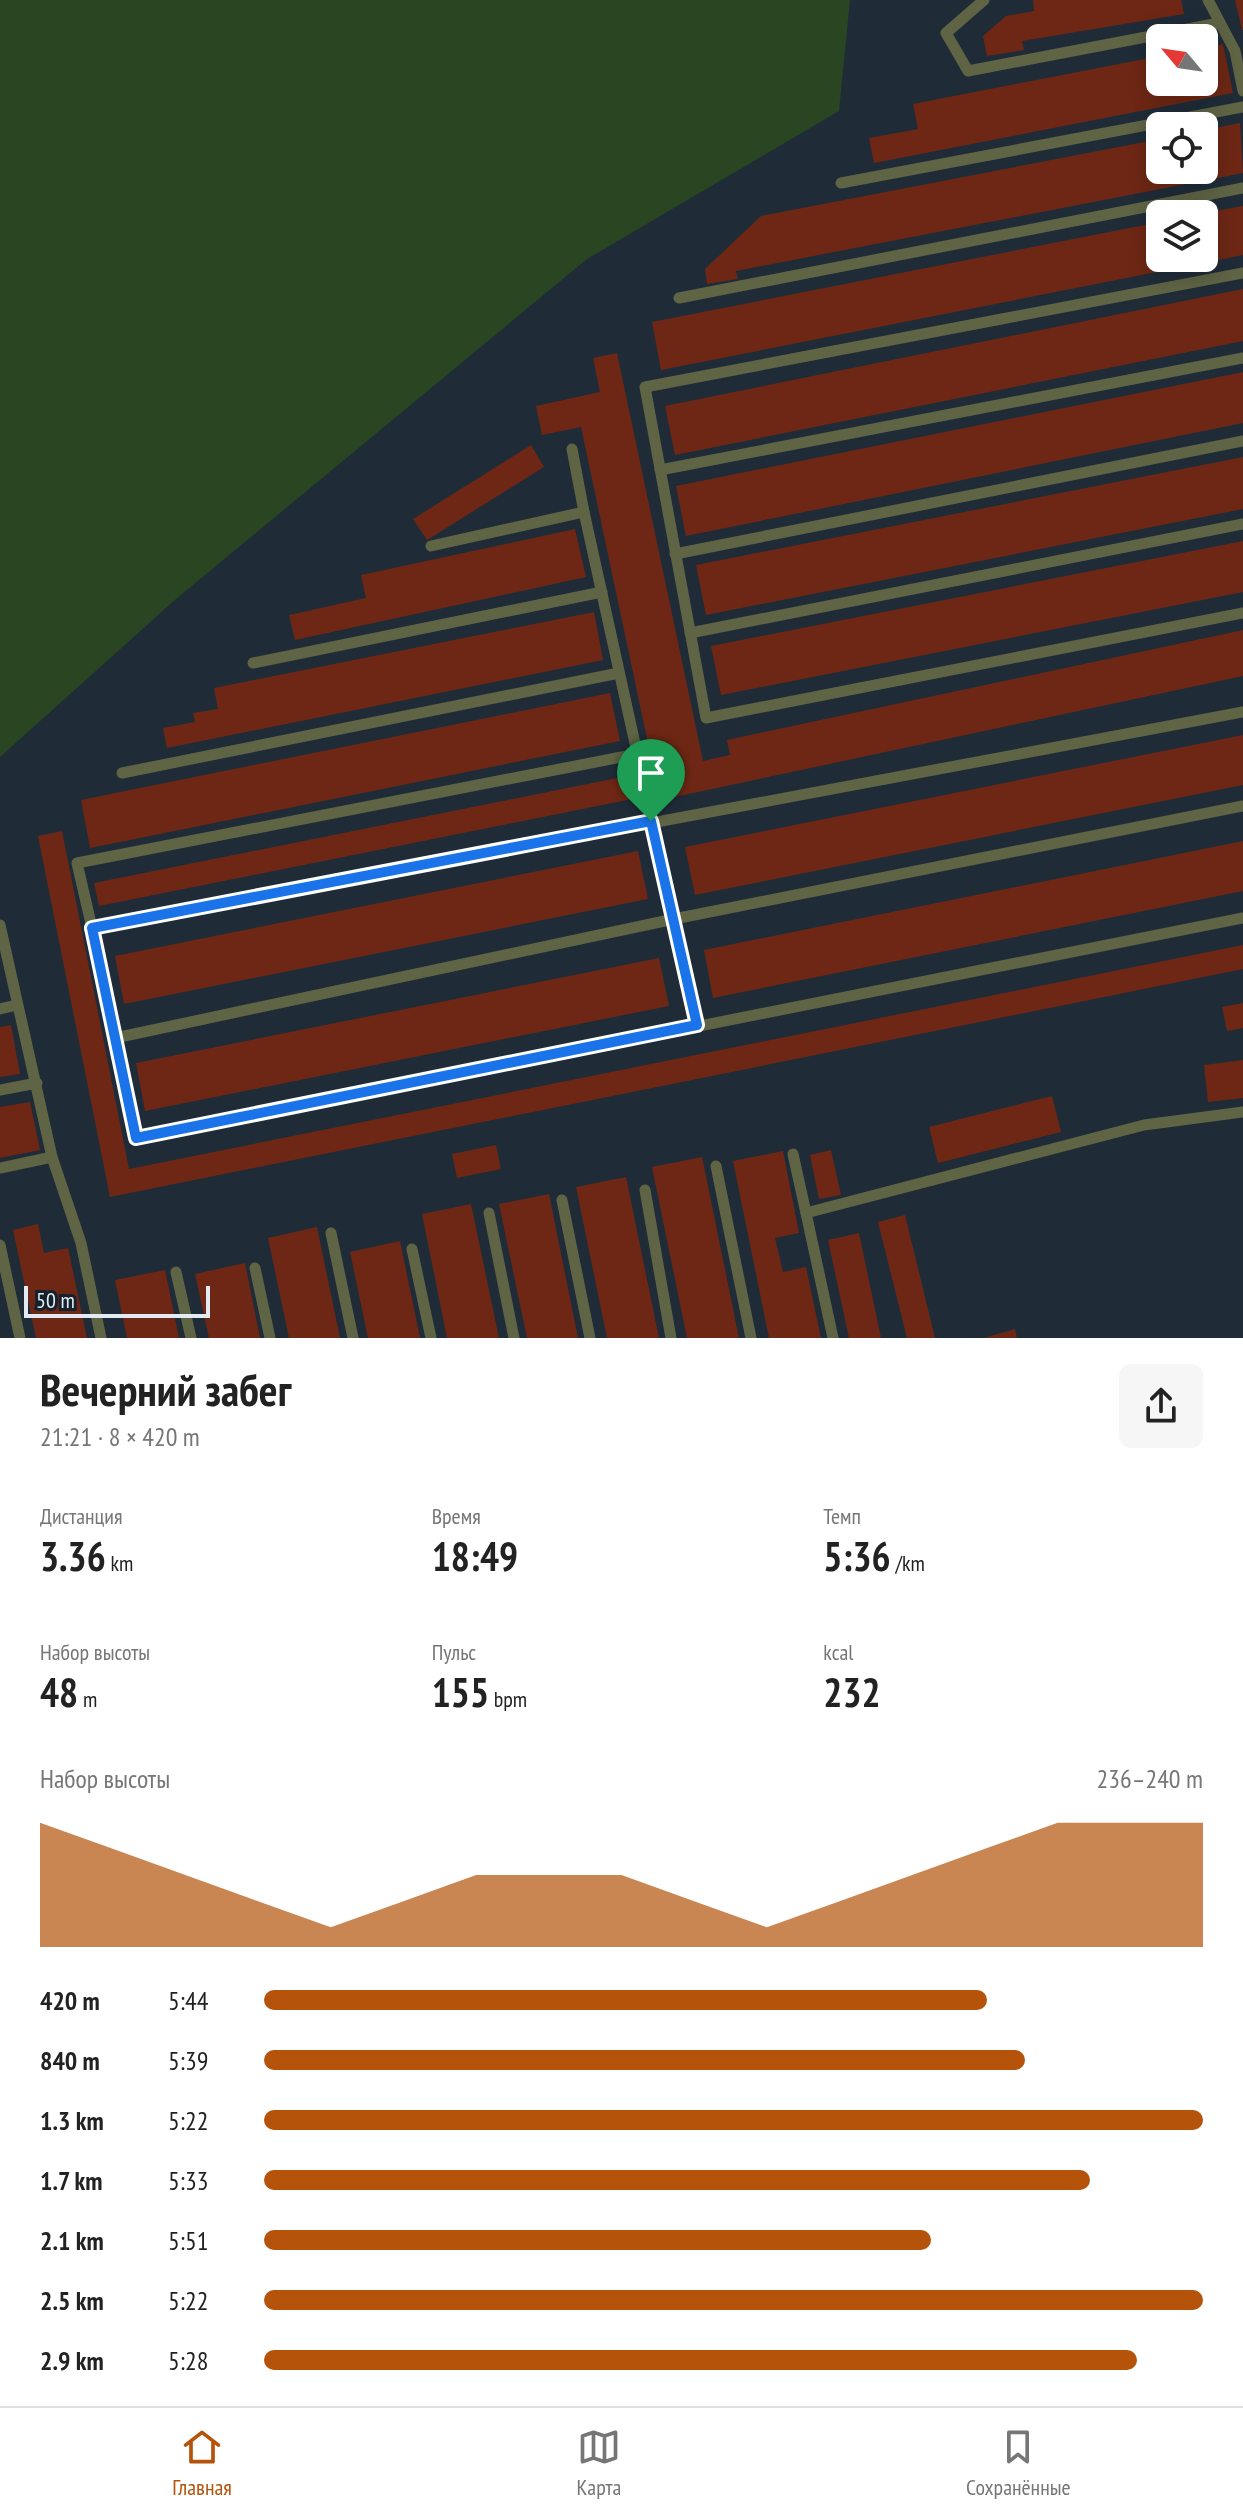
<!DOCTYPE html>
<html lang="ru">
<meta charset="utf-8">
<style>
body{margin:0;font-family:"PT Sans Narrow",sans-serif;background:#f6f6f6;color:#222;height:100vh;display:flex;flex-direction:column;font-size:30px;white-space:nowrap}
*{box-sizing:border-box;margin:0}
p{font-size:26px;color:#767676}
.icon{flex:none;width:44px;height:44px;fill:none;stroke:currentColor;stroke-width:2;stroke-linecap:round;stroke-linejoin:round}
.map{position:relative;height:1338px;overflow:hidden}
.details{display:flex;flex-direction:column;background:#fff;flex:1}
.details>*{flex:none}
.needle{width:52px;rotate:299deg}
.tools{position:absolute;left:1146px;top:24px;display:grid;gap:16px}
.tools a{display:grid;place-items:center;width:72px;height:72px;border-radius:12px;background:#fff;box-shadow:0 4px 20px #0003;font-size:40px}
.scale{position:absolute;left:24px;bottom:20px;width:186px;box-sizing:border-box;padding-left:8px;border:4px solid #e2ebf3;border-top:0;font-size:22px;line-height:28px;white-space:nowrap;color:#e2ebf3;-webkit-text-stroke:6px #15222d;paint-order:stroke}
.pin{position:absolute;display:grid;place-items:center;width:68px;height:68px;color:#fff;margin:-82px -34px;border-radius:50% 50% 50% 0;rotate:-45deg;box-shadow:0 0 8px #0007}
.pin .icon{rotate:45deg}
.round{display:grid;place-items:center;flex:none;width:84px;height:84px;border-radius:12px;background:#f6f6f6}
.headline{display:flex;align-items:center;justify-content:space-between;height:136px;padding:0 40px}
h1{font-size:44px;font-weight:700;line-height:60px}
.figures{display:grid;grid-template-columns:repeat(3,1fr);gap:12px;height:136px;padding:8px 40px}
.figures div{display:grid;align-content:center}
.figures b{font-size:40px;font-weight:700}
.figures small{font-size:22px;font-weight:400}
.figures p{font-size:22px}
.chart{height:224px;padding:16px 40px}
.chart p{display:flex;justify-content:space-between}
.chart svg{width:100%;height:144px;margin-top:8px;fill:#b45309;opacity:.7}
ul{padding:0 40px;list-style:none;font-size:26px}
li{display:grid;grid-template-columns:128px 96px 1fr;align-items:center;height:60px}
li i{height:20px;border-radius:10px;background:#b45309}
.tabs{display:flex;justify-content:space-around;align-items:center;height:112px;border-top:2px solid #e0e0e0;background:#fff;font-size:22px;color:#767676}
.tabs a{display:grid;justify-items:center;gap:4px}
.tabs .current{color:#b45309}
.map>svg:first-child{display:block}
.green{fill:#294521}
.building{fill:#6e2714}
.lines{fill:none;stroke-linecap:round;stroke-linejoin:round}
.lane{stroke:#5f6445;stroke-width:11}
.route-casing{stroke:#fff;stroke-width:16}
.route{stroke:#1a73e8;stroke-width:10}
</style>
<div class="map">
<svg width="1243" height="1338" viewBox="0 0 1243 1338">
<rect width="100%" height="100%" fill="#1f2c38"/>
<path class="green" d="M0 0H850L839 111 587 259 176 599 0 757Z"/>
<g class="building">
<path d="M1033 0H1181L1184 14 1022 41 1024 50 987 56 983 36 1006 16 1034 11Z"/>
<path d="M1235 0H1243V30H1242Z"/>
<path d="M1223 44 1233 93 874 163 869 138 918 129 913 104 1160 56V82H1204V48Z"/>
<path d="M1240 123 1243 173 736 271 738 279 707 284 705 269 761 216 1160 139V170H1204V130Z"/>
<path d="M1243 206V255L661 370 652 322 1160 222V258H1204V213Z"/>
<path d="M1243 289V341L675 455 665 406Z"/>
<path d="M617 353 703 761 730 755 727 740 1243 630V676L660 800 581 427 542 435 536 406 600 392 593 358Z"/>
<path d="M1243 372V423L686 536 676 486Z"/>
<path d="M531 445 544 467 427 540 413 519Z"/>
<path d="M1243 457V509L706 615 696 565Z"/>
<path d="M575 529 586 577 295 640 289 615 366 598 361 575Z"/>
<path d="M1243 541V592L721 695 711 646Z"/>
<path d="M594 612 603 660 167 748 163 728 195 722 193 713 218 709 214 688Z"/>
<path d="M610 693 620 741 90 848 81 800Z"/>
<path d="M1243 735V785L695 895 685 847Z"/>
<path d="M627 776 632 799 99 906 94 883Z"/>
<path d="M62 831 129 1169 1243 945V969L110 1197 38 836Z"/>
<path d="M1243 841V891L713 998 704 950Z"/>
<path d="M638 851 648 899 124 1004 115 956Z"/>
<path d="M659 958 669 1006 145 1111 136 1063Z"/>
<path d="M1243 1003V1028L1227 1031 1222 1007Z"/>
<path d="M11 1025 20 1074 0 1077V1027Z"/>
<path d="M1243 1060V1098L1208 1102 1204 1065Z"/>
<path d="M1052 1096 1061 1132 938 1163 929 1127Z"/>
<path d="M30 1102 40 1150 0 1158V1107Z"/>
<path d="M496 1145 501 1169 457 1178 452 1154Z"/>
<path d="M831 1150 841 1195 819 1199 810 1155Z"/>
<path d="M783 1151 799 1233 775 1238 783 1272 806 1267 821 1338H769L733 1161Z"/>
<path d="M702 1157 739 1338H687L652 1167Z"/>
<path d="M626 1177 659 1338H607L576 1187Z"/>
<path d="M549 1194 578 1338H527L499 1204Z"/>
<path d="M471 1204 499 1338H447L422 1214Z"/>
<path d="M905 1215 935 1338H907L878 1222Z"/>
<path d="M38 1224 44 1253 68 1248 87 1338H36L13 1230Z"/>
<path d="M317 1227 340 1338H289L268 1238Z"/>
<path d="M859 1233 881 1338H849L828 1240Z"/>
<path d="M400 1241 420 1338H368L350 1252Z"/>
<path d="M245 1263 260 1338H209L195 1274Z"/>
<path d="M165 1270 179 1338H127L115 1280Z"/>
<path d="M1015 1329 1017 1338H987V1337Z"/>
</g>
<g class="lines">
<g class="lane">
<path d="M984 0 946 33 968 71 1219 23"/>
<path d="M1208 0 1235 51 1243 91"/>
<path d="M841 183 1243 107"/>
<path d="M1243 273 645 387 706 718 1243 613"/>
<path d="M679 298 1243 188"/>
<path d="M572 449 584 512"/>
<path d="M660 470 1243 358"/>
<path d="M431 546 584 512 697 1025"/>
<path d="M675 554 1243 441"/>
<path d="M690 633 1243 524"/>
<path d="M253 663 602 592"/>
<path d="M1243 712 92 928 136 1138 1243 918"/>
<path d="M122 773 619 673"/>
<path d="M0 925 52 1157 81 1243 101 1338"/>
<path d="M92 928 77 863 637 754"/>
<path d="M0 1009 17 1005"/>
<path d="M115 1038 674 919 1243 806"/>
<path d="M0 1090 37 1083"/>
<path d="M793 1154 806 1213"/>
<path d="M716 1166 751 1338"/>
<path d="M0 1168 52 1157"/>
<path d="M645 1190 671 1338"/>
<path d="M562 1200 590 1338"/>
<path d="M489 1213 514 1338"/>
<path d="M331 1233 353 1338"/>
<path d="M0 1245 20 1338"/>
<path d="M412 1249 431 1338"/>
<path d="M255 1268 270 1338"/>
<path d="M176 1272 191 1338"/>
<path d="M833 1338 806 1213 1144 1125 1243 1112"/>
</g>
</g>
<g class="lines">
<defs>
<path id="route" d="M651 821 697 1025 136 1138 92 928Z"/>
</defs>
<use href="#route" class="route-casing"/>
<use href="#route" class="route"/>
</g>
</svg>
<div class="tools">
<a><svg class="needle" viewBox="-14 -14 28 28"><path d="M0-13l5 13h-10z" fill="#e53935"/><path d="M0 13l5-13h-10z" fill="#767676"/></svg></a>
<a><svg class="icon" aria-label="locate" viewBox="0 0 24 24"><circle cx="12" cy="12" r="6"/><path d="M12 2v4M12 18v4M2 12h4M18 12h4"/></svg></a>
<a><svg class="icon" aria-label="layers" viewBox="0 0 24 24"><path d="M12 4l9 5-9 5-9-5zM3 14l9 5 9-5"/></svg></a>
</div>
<div class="scale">50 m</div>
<div class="pin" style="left:651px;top:821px;background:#1e9e55"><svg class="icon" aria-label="arrive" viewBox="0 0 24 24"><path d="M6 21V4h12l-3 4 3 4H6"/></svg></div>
</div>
<section class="details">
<div class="headline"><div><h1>Вечерний забег</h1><p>21:21 · 8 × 420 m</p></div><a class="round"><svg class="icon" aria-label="share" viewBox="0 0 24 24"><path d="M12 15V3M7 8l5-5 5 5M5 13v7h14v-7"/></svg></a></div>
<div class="figures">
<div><p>Дистанция</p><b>3.36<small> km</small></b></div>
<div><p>Время</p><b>18:49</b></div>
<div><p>Темп</p><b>5:36<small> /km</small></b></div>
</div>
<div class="figures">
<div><p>Набор высоты</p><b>48<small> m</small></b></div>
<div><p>Пульс</p><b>155<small> bpm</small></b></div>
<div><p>kcal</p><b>232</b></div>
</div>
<div class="chart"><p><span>Набор высоты</span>236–240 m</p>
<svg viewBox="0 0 160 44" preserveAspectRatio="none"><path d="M0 44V6L10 14L20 22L30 30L40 38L50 30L60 22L70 22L80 22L90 30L100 38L110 30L120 22L130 14L140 6L150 6L160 6V44z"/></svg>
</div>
<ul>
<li><b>420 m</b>5:44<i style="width:77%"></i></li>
<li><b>840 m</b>5:39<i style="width:81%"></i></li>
<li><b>1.3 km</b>5:22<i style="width:100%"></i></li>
<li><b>1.7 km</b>5:33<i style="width:88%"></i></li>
<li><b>2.1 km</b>5:51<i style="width:71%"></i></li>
<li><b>2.5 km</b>5:22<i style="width:100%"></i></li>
<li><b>2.9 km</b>5:28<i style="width:93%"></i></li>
</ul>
</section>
<nav class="tabs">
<a class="current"><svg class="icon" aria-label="home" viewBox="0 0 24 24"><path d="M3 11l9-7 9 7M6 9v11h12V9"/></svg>Главная</a>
<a><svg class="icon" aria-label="map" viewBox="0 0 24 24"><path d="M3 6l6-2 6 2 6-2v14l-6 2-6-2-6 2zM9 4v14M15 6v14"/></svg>Карта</a>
<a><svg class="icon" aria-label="saved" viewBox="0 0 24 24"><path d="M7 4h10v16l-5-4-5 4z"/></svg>Сохранённые</a>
</nav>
